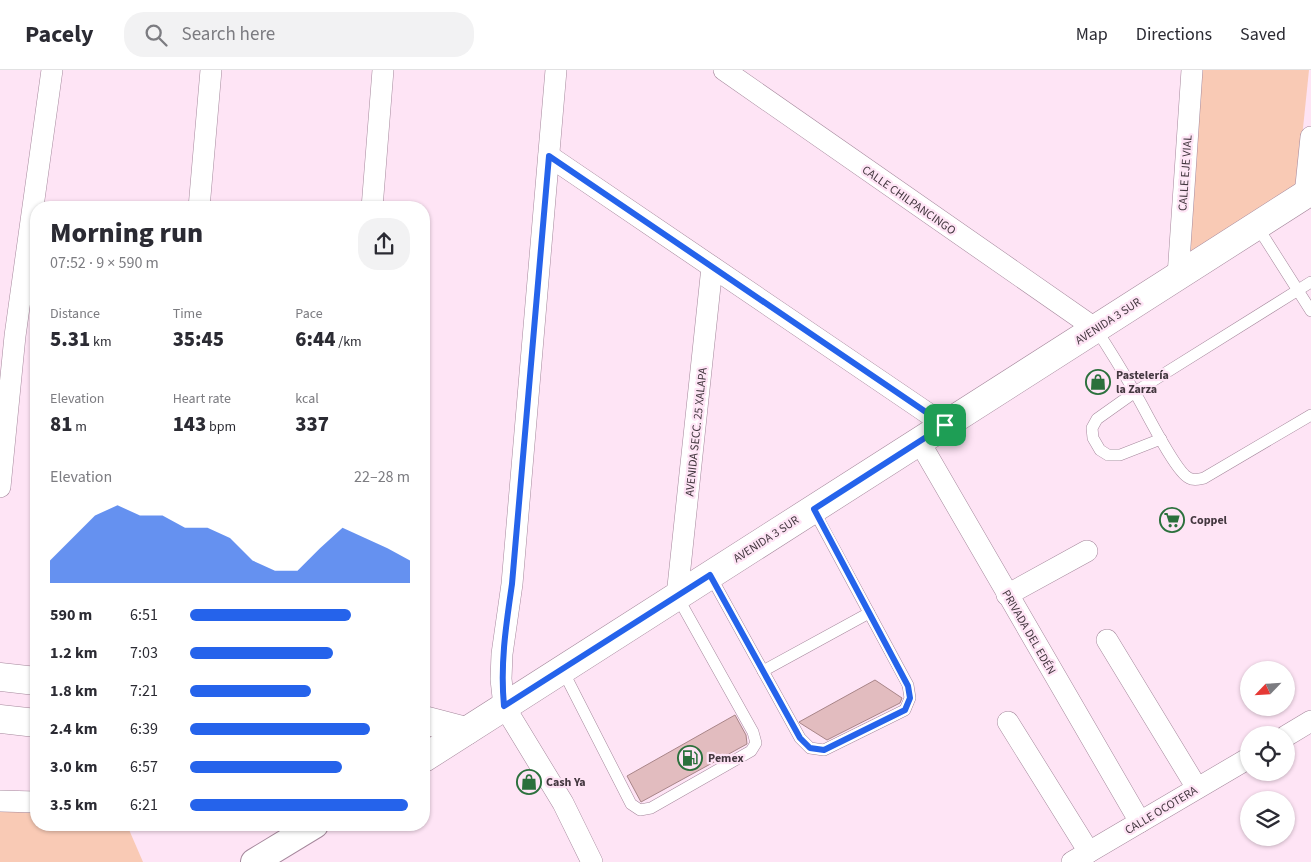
<!DOCTYPE html>
<meta charset="utf-8">
<style>
body{margin:0;font-family:"Source Sans 3",sans-serif;background:#f2f2f3;color:#2b2b33;height:100vh;display:flex;flex-direction:column;font-size:19px;white-space:nowrap}
*{box-sizing:border-box;margin:0}
p{font-size:16px;color:#7c7c81}
.icon{flex:none;width:28px;height:28px;fill:none;stroke:currentColor;stroke-width:2;stroke-linecap:round;stroke-linejoin:round}
.map{position:relative;flex:1;overflow:hidden}
.sheet{position:absolute;left:30px;top:131px;width:400px;height:630px;display:flex;flex-direction:column;background:#fff;border-radius:20px;box-shadow:0 1px 4px #0004}
.sheet>*{flex:none}
.needle{width:32px;rotate:245deg}
.tools{position:absolute;left:1240px;top:591px;display:grid;gap:10px}
.tools a{display:grid;place-items:center;width:55px;height:55px;border-radius:50%;background:#fff;box-shadow:0 1px 4px #0004;font-size:25px}
.pin{position:absolute;display:grid;place-items:center;width:42px;height:42px;color:#fff;margin:-21px;border-radius:10px;box-shadow:0 2px 8px #0006}
.round{display:grid;place-items:center;flex:none;width:52px;height:52px;border-radius:20px;background:#f2f2f3}
.overview{display:flex;align-items:center;justify-content:space-between;height:85px;padding:0 20px}
h1{font-size:28px;font-weight:800;line-height:38px}
.stats{display:grid;grid-template-columns:repeat(3,1fr);gap:8px;height:85px;padding:5px 20px}
.stats div{display:grid;align-content:center}
.stats b{font-size:21px;font-weight:800}
.stats small{font-size:14px;font-weight:400}
.stats p{font-size:14px}
.chart{height:140px;padding:10px 20px}
.chart p{display:flex;justify-content:space-between}
.chart svg{width:100%;height:90px;margin-top:5px;fill:#2563eb;opacity:.7}
ul{padding:0 20px;list-style:none;font-size:16px}
li{display:grid;grid-template-columns:80px 60px 1fr;align-items:center;height:38px}
li i{height:12px;border-radius:6px;background:#2563eb}
header{display:flex;align-items:center;gap:30px;box-sizing:border-box;height:70px;padding:0 25px;background:#fff;border-bottom:1px solid #e1e1e2}
header strong{font-size:24px}
nav{display:flex;gap:28px;margin-inline-start:auto;font-size:18px}
.search{width:350px;height:45px;background:#f2f2f3;display:flex;align-items:center;gap:12px;box-sizing:border-box;padding:0 18px;border-radius:20px;color:#7c7c81;font-size:19px}
.map>svg:first-child{display:block}
.green{fill:#f9cab5}
.building{fill:#e2bcbf;stroke:#a88588}
.lines{fill:none;stroke-linecap:round;stroke-linejoin:round}
.service-casing{stroke:#a5889c;stroke-width:12}
.minor-casing{stroke:#a5889c;stroke-width:22}
.tertiary-casing{stroke:#a5889c;stroke-width:28}
.secondary-casing{stroke:#a5889c;stroke-width:29}
.service{stroke:#fff;stroke-width:11}
.minor{stroke:#fff;stroke-width:21}
.tertiary{stroke:#fff;stroke-width:26}
.secondary{stroke:#fff;stroke-width:28}
.route-casing{stroke:#fff;stroke-width:10}
.route{stroke:#2563eb;stroke-width:6}
.labels{text-anchor:middle;stroke-width:4.5;stroke-linejoin:round;paint-order:stroke}
.street-label{font-size:12px;fill:#43373f;stroke:#fee4f5}
.poi-label{font-size:12px;font-weight:bold;fill:#43373f;stroke:#fee4f5;text-anchor:start}
</style>
<header>
<strong>Pacely</strong>
<div class="search"><svg class="icon" aria-label="search" viewBox="0 0 24 24"><circle cx="10" cy="10" r="6"/><path d="M15 15l6 6"/></svg>Search here</div>
<nav><a>Map</a><a>Directions</a><a>Saved</a></nav>
</header>
<div class="map">
<svg width="1311" height="792" viewBox="0 0 1311 792">
<rect width="100%" height="100%" fill="#fee4f5"/>
<g class="green">
<path d="M1201 0H1309L1297 116 1188 186Z"/>
<path d="M0 729 36 731V755H127L143 792H0Z"/>
</g>
<g class="building">
<path d="M875 610 902 628 900 633 827 670 800 653 799 652Z"/>
<path d="M735 645 746 665 747 674 641 732 627 706Z"/>
</g>
<g class="lines">
<defs>
<g id="service">
<path d="M1257 156 1311 241"/>
<path d="M1096 259C1109 279 1122 300 1134 321 1144 337 1175 402 1189 408 1194 411 1199 409 1204 408L1311 345"/>
<path d="M1161 369 1120 385H1108L1100 380 1093 368 1092 358 1097 349 1135 322 1311 212"/>
<path d="M710 505 800 668 810 678 824 680 905 640 910 628 908 615 813 439"/>
<path d="M562 599 631 734 640 740 651 738 751 681 756 673 753 662 677 526"/>
<path d="M763 601 869 543"/>
</g>
<g id="minor">
<path d="M556 0 512 514 502 584 501 609 504 636 563 733 592 792"/>
<path d="M724 0 1096 259"/>
<path d="M549 86 945 355"/>
<path d="M1305 125 1311 67"/>
<path d="M199 138 211 0"/>
<path d="M372 138 383 0"/>
<path d="M1178 206 1192 0"/>
<path d="M919 371 1140 752"/>
<path d="M0 417 15 266 52 0"/>
<path d="M1007 525 1087 481"/>
<path d="M677 526 712 197"/>
<path d="M1107 570 1197 718"/>
<path d="M1008 652 1089 782"/>
<path d="M1286 666 1311 651"/>
<path d="M0 731 36 732"/>
<path d="M1072 792 1249 688"/>
</g>
<path id="tertiary" d="M254 792 315 755"/>
<g id="secondary">
<path d="M0 607 36 611"/>
<path d="M0 649 36 653"/>
<path d="M424 650 466 661"/>
<path d="M424 688 1311 121"/>
</g>
</defs>
<use href="#service" class="service-casing"/>
<use href="#minor" class="minor-casing"/>
<use href="#tertiary" class="tertiary-casing"/>
<use href="#secondary" class="secondary-casing"/>
<use href="#service" class="service"/>
<use href="#minor" class="minor"/>
<use href="#tertiary" class="tertiary"/>
<use href="#secondary" class="secondary"/>
</g>
<g class="lines">
<defs>
<path id="route" d="M549 86 945 355 814 439 908 616 910 628 905 640 824 680 810 678 800 668 710 505 504 636C500 594 506 555 512 514Z"/>
</defs>
<use href="#route" class="route-casing"/>
<use href="#route" class="route"/>
</g>
<defs>
<symbol id="shop-ring" viewBox="-11 -11 22 22"><circle r="9.5" fill="#fee4f5" stroke="#2b703c" stroke-width="1.5"/><path d="M-5-2.5h2.3a2.7 3.5 0 0 1 5.4 0H5L5.5 6h-11ZM-1.5-2.5h3a1.5 2.3 0 0 0-3 0Z" fill="#2b703c"/></symbol>
<symbol id="supermarket-ring" viewBox="-11 -11 22 22"><circle r="9.5" fill="#fee4f5" stroke="#2b703c" stroke-width="1.5"/><path d="M-6-5.5h2.5l.6 2H6L4.5 2H-2.5L-4.4-4H-6ZM-1.5 3.2a1.3 1.3 0 1 0 .1 0ZM3 3.2a1.3 1.3 0 1 0 .1 0Z" fill="#2b703c"/></symbol>
<symbol id="fuel-ring" viewBox="-11 -11 22 22"><circle r="9.5" fill="#fee4f5" stroke="#2b703c" stroke-width="1.5"/><path d="M-5.5-6h7V0h2V4h1.3V-2.5L3-4.5l.8-.8L6-3V5H2.5V1h-1V6h-7ZM-4.2-4.7v3.2H.2V-4.7Z" fill="#2b703c"/></symbol>
</defs>
<g fill-rule="evenodd">
<use href="#shop-ring" x="1084" y="298" width="28" height="28"/>
<use href="#supermarket-ring" x="1158" y="436" width="28" height="28"/>
<use href="#fuel-ring" x="676" y="674" width="28" height="28"/>
<use href="#shop-ring" x="515" y="698" width="28" height="28"/>
</g>
<g class="labels">
<g class="street-label">
<text transform="translate(1185 103) rotate(-86)" y="4">CALLE EJE VIAL</text>
<text transform="translate(909 130) rotate(35)" y="4">CALLE CHILPANCINGO</text>
<text transform="translate(1108 251) rotate(-33)" y="4">AVENIDA 3 SUR</text>
<text transform="translate(696 362) rotate(-84)" y="4">AVENIDA SECC. 25 XALAPA</text>
<text transform="translate(766 469) rotate(-33)" y="4">AVENIDA 3 SUR</text>
<text transform="translate(1029 562) rotate(60)" y="4">PRIVADA DEL EDÉN</text>
<text transform="translate(1161 740) rotate(-31)" y="4">CALLE OCOTERA</text>
</g>
<g class="poi-label">
<text x="1116" y="309">Pastelería<tspan x="1116" dy="14">la Zarza</tspan></text>
<text x="1190" y="454">Coppel</text>
<text x="708" y="692">Pemex</text>
<text x="546" y="716">Cash Ya</text>
</g>
</g>
</svg>
<div class="tools">
<a><svg class="needle" viewBox="-14 -14 28 28"><path d="M0-13l5 13h-10z" fill="#e53935"/><path d="M0 13l5-13h-10z" fill="#7c7c81"/></svg></a>
<a><svg class="icon" aria-label="locate" viewBox="0 0 24 24"><circle cx="12" cy="12" r="6"/><path d="M12 2v4M12 18v4M2 12h4M18 12h4"/></svg></a>
<a><svg class="icon" aria-label="layers" viewBox="0 0 24 24"><path d="M12 4l9 5-9 5-9-5zM3 14l9 5 9-5"/></svg></a>
</div>
<div class="pin" style="left:945px;top:355px;background:#1e9e55"><svg class="icon" aria-label="arrive" viewBox="0 0 24 24"><path d="M6 21V4h12l-3 4 3 4H6"/></svg></div>
<section class="sheet">
<div class="overview"><div><h1>Morning run</h1><p>07:52 · 9 × 590 m</p></div><a class="round"><svg class="icon" aria-label="share" viewBox="0 0 24 24"><path d="M12 15V3M7 8l5-5 5 5M5 13v7h14v-7"/></svg></a></div>
<div class="stats">
<div><p>Distance</p><b>5.31<small> km</small></b></div>
<div><p>Time</p><b>35:45</b></div>
<div><p>Pace</p><b>6:44<small> /km</small></b></div>
</div>
<div class="stats">
<div><p>Elevation</p><b>81<small> m</small></b></div>
<div><p>Heart rate</p><b>143<small> bpm</small></b></div>
<div><p>kcal</p><b>337</b></div>
</div>
<div class="chart"><p><span>Elevation</span>22–28 m</p>
<svg viewBox="0 0 160 44" preserveAspectRatio="none"><path d="M0 44V33L10 22L20 11L30 6L40 11L50 11L60 17L70 17L80 22L90 33L100 38L110 38L120 27L130 17L140 22L150 27L160 33V44z"/></svg>
</div>
<ul>
<li><b>590 m</b>6:51<i style="width:73%"></i></li>
<li><b>1.2 km</b>7:03<i style="width:65%"></i></li>
<li><b>1.8 km</b>7:21<i style="width:55%"></i></li>
<li><b>2.4 km</b>6:39<i style="width:82%"></i></li>
<li><b>3.0 km</b>6:57<i style="width:69%"></i></li>
<li><b>3.5 km</b>6:21<i style="width:99%"></i></li>
</ul>
</section>
</div>
